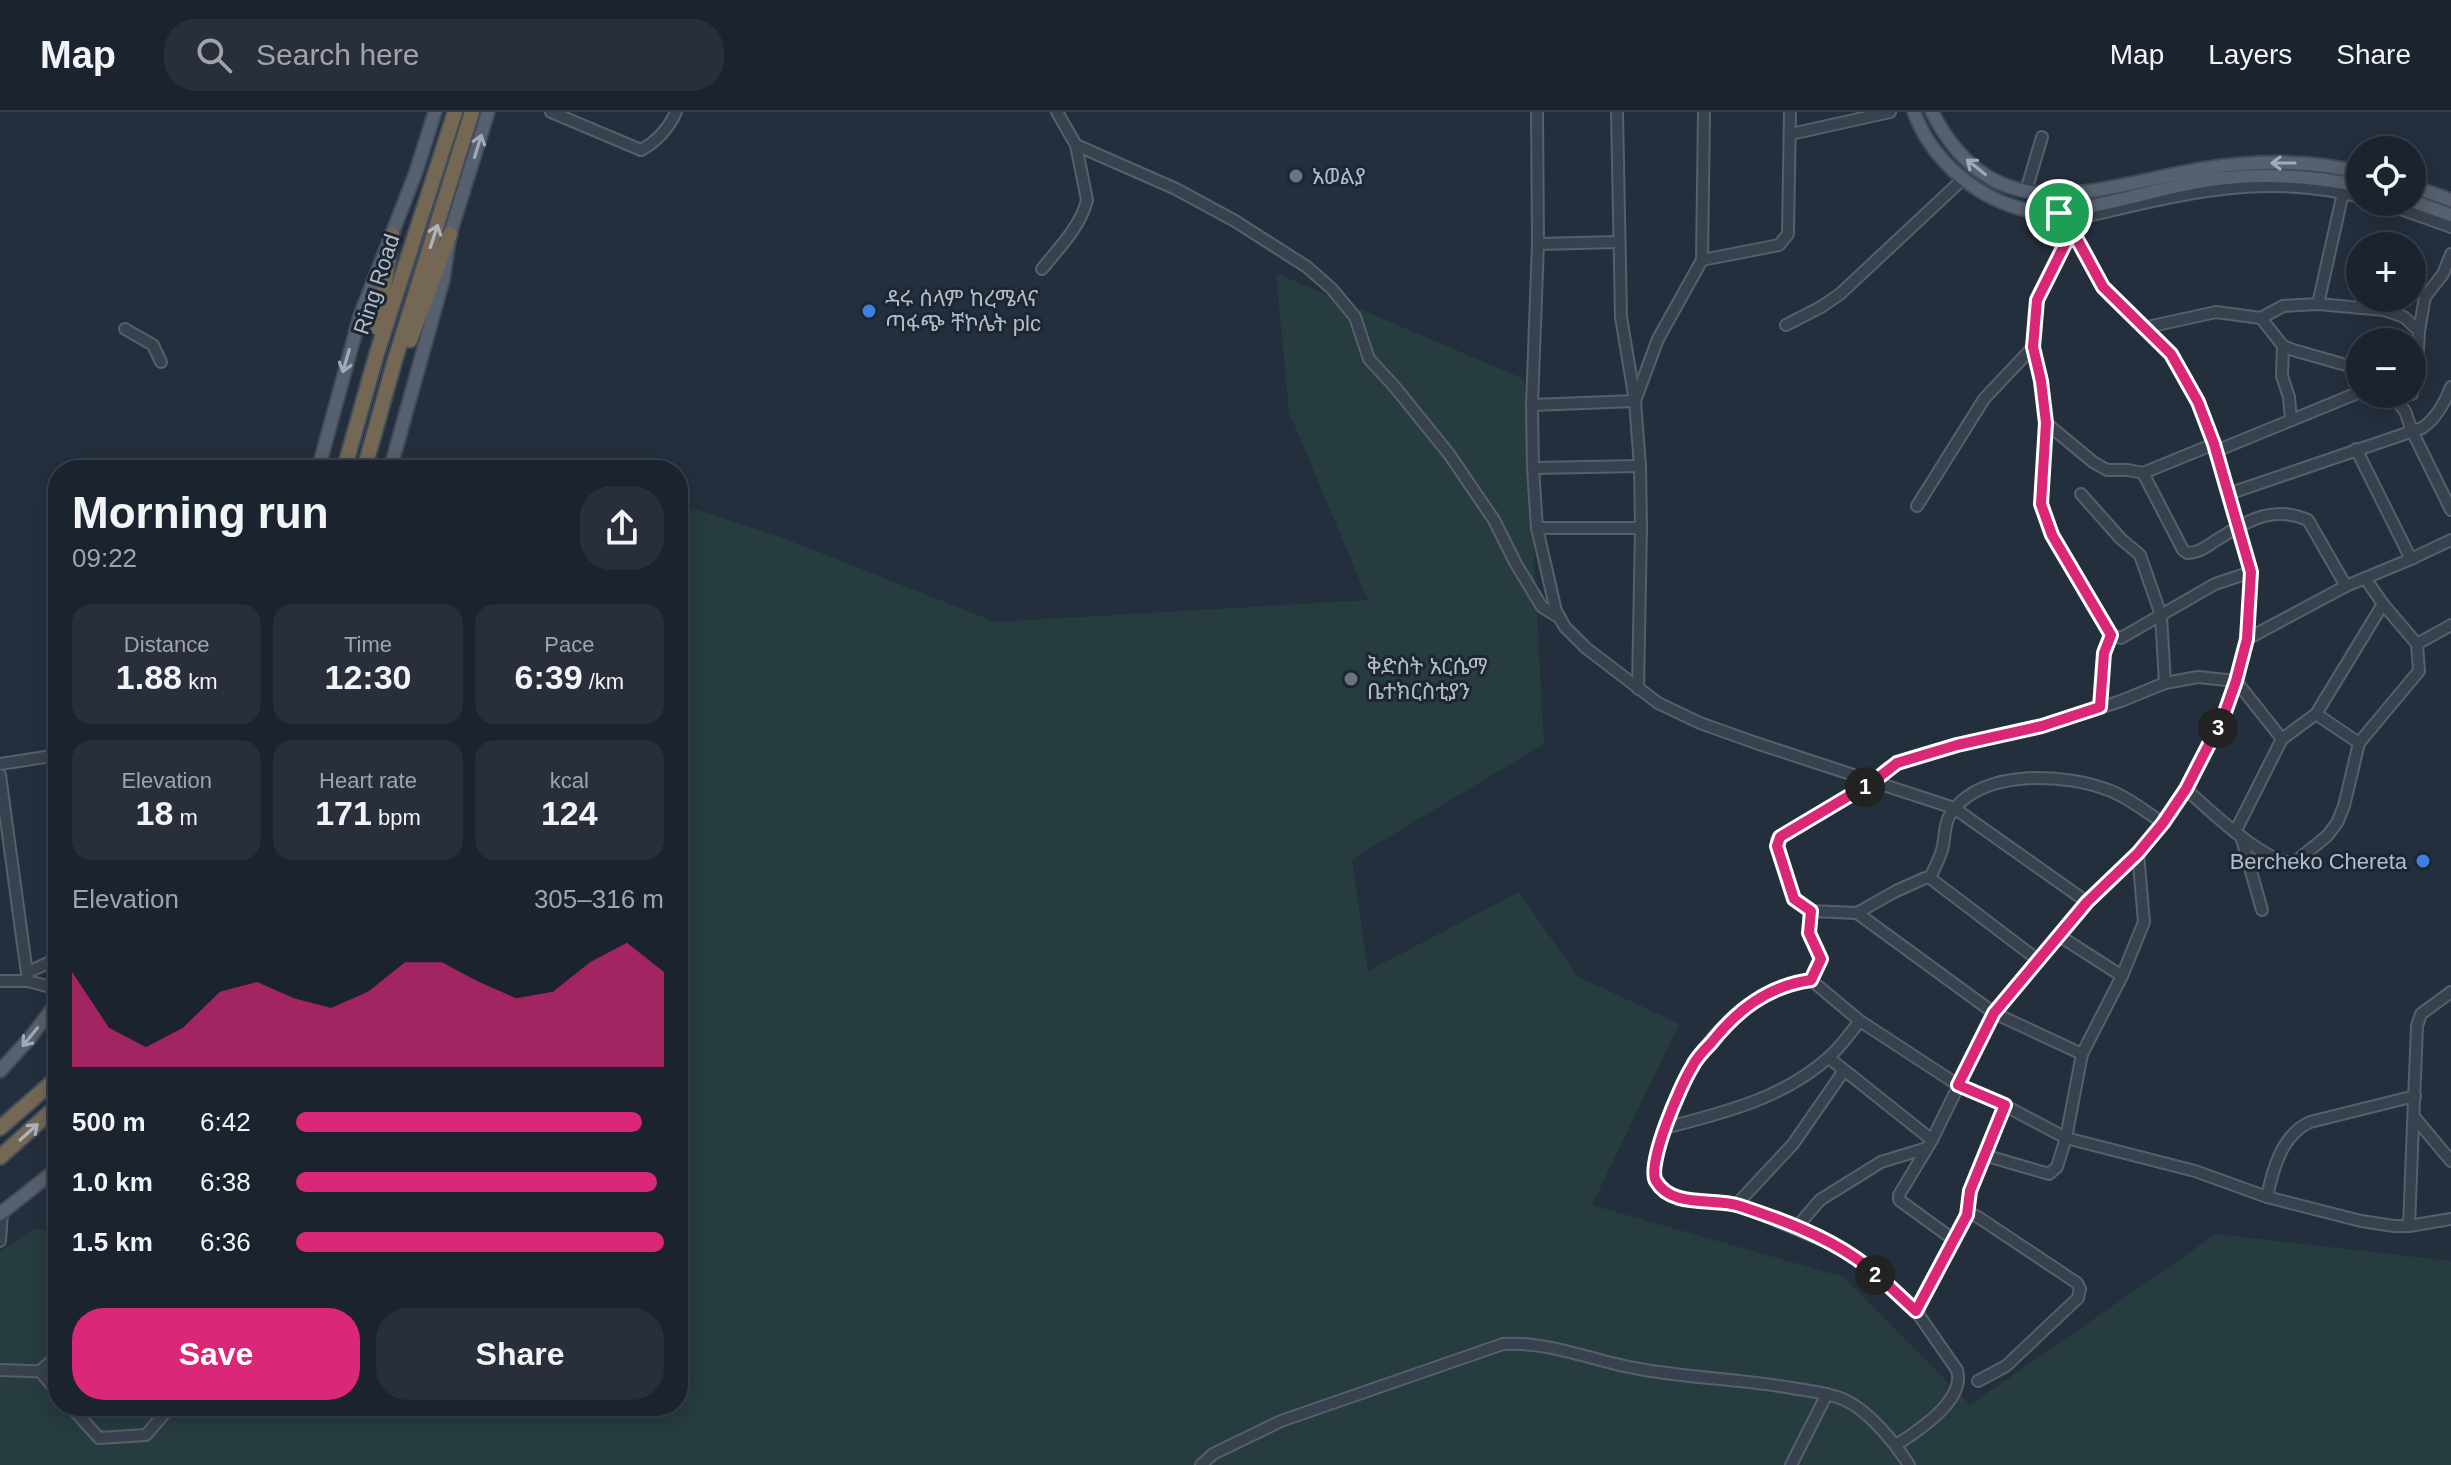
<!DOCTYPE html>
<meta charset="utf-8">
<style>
body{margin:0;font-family:Arial,"Noto Sans Ethiopic",sans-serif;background:#282f3a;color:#f1f3f6;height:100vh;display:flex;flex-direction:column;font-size:30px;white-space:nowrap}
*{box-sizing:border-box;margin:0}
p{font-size:26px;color:#a0a4aa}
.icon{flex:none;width:44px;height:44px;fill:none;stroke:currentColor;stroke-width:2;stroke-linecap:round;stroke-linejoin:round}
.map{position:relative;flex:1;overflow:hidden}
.details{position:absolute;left:48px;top:348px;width:640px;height:956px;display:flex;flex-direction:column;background:#1b232e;border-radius:32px;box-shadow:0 4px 20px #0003,0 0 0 2px #39404a}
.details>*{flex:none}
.buttons{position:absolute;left:2346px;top:24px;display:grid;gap:16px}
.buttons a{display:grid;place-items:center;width:80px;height:80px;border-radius:50%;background:#1b232e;box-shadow:0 4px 20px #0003,0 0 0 2px #39404a;font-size:40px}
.pin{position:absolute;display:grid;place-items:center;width:68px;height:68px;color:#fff;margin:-34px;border:4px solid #fff;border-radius:50%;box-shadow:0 2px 8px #0007}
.km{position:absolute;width:40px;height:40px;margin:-20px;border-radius:50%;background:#222;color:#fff;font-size:22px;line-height:40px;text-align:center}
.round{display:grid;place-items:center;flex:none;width:84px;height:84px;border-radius:32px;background:#282f3a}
.head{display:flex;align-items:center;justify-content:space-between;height:136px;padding:0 24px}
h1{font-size:44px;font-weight:700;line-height:60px}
.figures{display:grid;grid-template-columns:repeat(3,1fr);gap:12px;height:136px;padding:8px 24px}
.figures div{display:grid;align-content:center;border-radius:20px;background:#282f3a;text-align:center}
.figures b{font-size:34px;font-weight:700}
.figures small{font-size:22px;font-weight:400}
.figures p{font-size:22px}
.chart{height:224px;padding:16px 24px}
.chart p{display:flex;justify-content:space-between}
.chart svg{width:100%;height:144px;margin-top:8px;fill:#db2777;opacity:.7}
.primary-button{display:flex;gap:16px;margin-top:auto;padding:16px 24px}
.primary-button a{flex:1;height:92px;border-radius:32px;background:#db2777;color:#fff;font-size:32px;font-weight:700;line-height:92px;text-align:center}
.primary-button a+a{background:#282f3a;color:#f1f3f6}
ul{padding:0 24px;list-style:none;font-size:26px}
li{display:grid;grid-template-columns:128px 96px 1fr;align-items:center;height:60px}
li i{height:20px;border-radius:10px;background:#db2777}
header{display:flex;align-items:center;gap:48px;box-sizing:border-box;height:112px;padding:0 40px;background:#1b232e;border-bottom:2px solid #39404a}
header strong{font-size:38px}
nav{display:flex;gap:44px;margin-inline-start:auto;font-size:28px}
.search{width:560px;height:72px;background:#282f3a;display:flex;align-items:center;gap:20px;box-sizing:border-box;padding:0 28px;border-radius:32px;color:#a0a4aa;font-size:30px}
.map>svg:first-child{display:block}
.green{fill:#263c3f}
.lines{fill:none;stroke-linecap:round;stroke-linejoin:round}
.minor-casing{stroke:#565f6c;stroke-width:14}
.major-casing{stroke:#414a57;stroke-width:16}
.highway-casing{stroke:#434c59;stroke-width:18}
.minor{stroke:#38414e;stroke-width:10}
.major{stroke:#56606e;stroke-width:12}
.highway{stroke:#746855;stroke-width:14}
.oneway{stroke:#a1aab7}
.oneway2{stroke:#aeb4bd}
.route-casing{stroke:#fff;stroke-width:16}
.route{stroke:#db2777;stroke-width:10}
.worship-dot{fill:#6b7280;stroke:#1d2633;stroke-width:3}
.shop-dot{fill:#3f7fe0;stroke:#1d2633;stroke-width:3}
.labels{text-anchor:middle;stroke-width:6;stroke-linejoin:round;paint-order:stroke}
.poi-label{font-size:22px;fill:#b4bcc9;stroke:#1d2633;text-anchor:start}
.street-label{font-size:22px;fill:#b4bcc9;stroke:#1d2633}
</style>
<header>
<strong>Map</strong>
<div class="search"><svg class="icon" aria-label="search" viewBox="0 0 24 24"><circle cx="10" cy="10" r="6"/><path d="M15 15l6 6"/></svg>Search here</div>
<nav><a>Map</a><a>Layers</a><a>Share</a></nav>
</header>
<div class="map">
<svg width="2451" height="1353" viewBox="0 0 2451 1353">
<rect width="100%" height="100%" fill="#242f3e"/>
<g class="green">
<path d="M1276 161 1524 267 1544 632 1352 747 1368 859 1519 780 1577 864 1679 912 1592 1093 1844 1165 1970 1293 2216 1122 2451 1149V1353H0V1139L34 1117 58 1118V1294H678V392L778 424 995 510 1368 488 1289 300Z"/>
<path d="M529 346 568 358H522Z"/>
</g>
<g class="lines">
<defs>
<g id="minor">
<path d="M551 0 641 38C656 30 669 16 676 0"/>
<path d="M1537 0 1538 132 1532 293 1533 356 1537 416 1556 499 1565 515 1586 536 1658 591 1700 611 1756 631 1954 696 2087 790"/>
<path d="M1617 0 1621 205 1635 289 1640 354 1641 416 1638 577"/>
<path d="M1791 22 1890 0"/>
<path d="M1076 33 1176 77 1235 109 1307 155 1332 177 1355 205 1369 247 1394 274 1449 342 1494 408 1516 452 1542 495 1560 506"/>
<path d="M2026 79 2042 25"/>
<path d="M2381 90 2451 115"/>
<path d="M2078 103 2084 105C2144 91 2213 73 2274 74 2303 74 2332 78 2360 85"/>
<path d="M2084 105 2075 113 2037 188 2033 235 2041 269 2046 311 2093 350 2107 358H2128L2143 361 2214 332"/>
<path d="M1538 132 1619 130"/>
<path d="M1702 148 1704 0"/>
<path d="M1042 157C1058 137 1081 114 1087 88L1076 33 1057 0"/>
<path d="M2318 192 2343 81"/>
<path d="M2261 206 2283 234 2293 238 2360 257"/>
<path d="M1786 213 1821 195 1840 182 1963 67"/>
<path d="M2143 216 2216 200 2261 206 2283 194 2318 192 2384 198 2404 205 2419 219"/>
<path d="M125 217 153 233 161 250"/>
<path d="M2283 234 2282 264 2289 285 2291 308"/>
<path d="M2391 282 2405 299 2412 319 2451 398"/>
<path d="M2412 282 2417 257 2419 219 2425 185 2443 162 2451 142"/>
<path d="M1532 293 1635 289 1658 227 1702 148 1779 133 1788 122 1790 0"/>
<path d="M2046 311 2041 392 2052 423 2111 523 2121 526 2215 472 2251 460"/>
<path d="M2356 337 2411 447"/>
<path d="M2216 339 2360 280"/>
<path d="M1533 356 1640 354"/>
<path d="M2143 361 2183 438 2187 441C2198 441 2206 435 2215 429 2246 410 2271 392 2308 408L2346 474"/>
<path d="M2081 382 2121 427 2140 443 2161 503 2165 571"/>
<path d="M2228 382 2422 316C2436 307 2445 290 2451 275"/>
<path d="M1917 394 1984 287 2033 235"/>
<path d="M1537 416H1641"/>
<path d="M2365 466 2383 492 2417 532 2451 513"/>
<path d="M2247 527 2346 474 2411 447 2451 428"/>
<path d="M2100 595 2104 541 2111 523"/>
<path d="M2316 602 2359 631"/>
<path d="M0 652 58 643"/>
<path d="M0 663 28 869"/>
<path d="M2186 677C2207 696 2268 755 2295 750L2327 724 2337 711 2344 694 2359 631 2419 559 2417 532"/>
<path d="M2235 720 2282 627 2316 602 2383 492"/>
<path d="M2241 724 2262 798"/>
<path d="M1930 766C1934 757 1939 748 1942 738 1946 723 1943 710 1954 697 1987 657 2066 661 2111 679 2129 686 2146 700 2163 711"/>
<path d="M1857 801 1994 901 2082 942"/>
<path d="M2058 823 2122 864"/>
<path d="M2038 848 1930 766H1925L1896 779 1857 801 1811 799 1794 787 1777 728 1874 669 1888 656 1908 647 1957 633 2042 614 2121 589 2165 571 2198 565 2236 569 2282 627"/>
<path d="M28 860 48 851 58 842"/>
<path d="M1811 868 1821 847 1809 821 1811 799"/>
<path d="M0 869H28L58 877"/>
<path d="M1829 946 1932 1028"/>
<path d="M1843 960 1793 1032 1737 1092 1834 1133 1858 1148 1916 1199 1957 1258C1966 1288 1918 1319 1896 1333"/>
<path d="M2415 1006 2451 1049"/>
<path d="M1665 1016C1722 1001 1782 987 1828 946 1840 936 1850 921 1860 909"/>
<path d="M1984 1043 2049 1062 2057 1055 2066 1026 2082 942 2122 864 2144 810 2138 741"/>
<path d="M2267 1085C2273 1056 2282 1023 2310 1010L2415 984"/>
<path d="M1737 1092C1712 1090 1672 1093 1656 1070 1644 1053 1681 974 1691 955 1700 940 1721 915 1734 904 1755 885 1784 872 1811 868L1860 909 1958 973 1998 990 2066 1026 2195 1059 2267 1085 2361 1109 2394 1114H2409L2451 1107"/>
<path d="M1967 1103 1970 1079 2005 993"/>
<path d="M2409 1114 2417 914 2421 902 2451 880"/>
<path d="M1796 1116 1820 1088 1881 1050 1927 1036"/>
<path d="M1954 1128 1899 1088V1083L1932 1028 1994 901 2087 790 2138 741 2163 711 2186 677 2224 603 2236 569 2247 527 2251 460 2214 332 2198 290 2171 242 2110 184C2091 158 2079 127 2059 101"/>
<path d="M0 1129 2 1101"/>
<path d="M1916 1199 1967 1103 1971 1102 1978 1105 2077 1171 2080 1177 2078 1186 2006 1254 1978 1269"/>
<path d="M58 1243 40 1259 58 1281"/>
<path d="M0 1258 58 1260"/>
<path d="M70 1294 99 1326 146 1323 171 1294"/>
<path d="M1201 1353 1213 1342 1281 1309 1503 1232C1547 1229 1591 1248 1634 1256 1686 1266 1740 1267 1792 1276 1810 1279 1829 1281 1845 1288 1869 1299 1895 1331 1909 1353"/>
<path d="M1791 1353 1827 1282"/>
</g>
<g id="major">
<path d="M1914 0C1935 58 1997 103 2060 101 2074 100 2088 95 2102 92 2135 85 2169 75 2203 69 2255 61 2308 63 2360 74"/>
<path d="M1932 0C1996 124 2096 75 2202 57 2255 48 2308 48 2360 60"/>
<path d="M2412 74 2451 88"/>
<path d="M2412 89 2451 103"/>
<path d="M318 358 360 204 416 60 435 0"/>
<path d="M390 358 443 168 450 122 488 0"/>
<path d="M0 959 30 926 58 889"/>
<path d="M0 1102 58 1056"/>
</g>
<g id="highway">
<path d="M378 216 392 123"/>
<path d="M410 228 450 122"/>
<path d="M344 358 377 241 455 0"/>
<path d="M364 358 394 251 472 0"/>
<path d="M0 1016 58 965"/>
<path d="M0 1045 58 993"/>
</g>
</defs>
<use href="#minor" class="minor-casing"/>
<use href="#major" class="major-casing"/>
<use href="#highway" class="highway-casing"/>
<use href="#minor" class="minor"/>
<use href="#major" class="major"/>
<use href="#highway" class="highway"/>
</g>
<defs><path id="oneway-shaft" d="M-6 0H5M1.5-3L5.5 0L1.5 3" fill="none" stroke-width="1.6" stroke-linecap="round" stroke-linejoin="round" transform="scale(2)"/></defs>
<g class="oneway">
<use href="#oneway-shaft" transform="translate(478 34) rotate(-73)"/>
<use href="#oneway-shaft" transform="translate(2283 51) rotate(180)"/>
<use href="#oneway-shaft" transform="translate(1976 55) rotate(-141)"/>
<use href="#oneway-shaft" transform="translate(346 249) rotate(106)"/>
<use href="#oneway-shaft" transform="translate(30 925) rotate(129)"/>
</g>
<g class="oneway2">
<use href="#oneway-shaft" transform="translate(434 124) rotate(-72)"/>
<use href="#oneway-shaft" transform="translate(29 1020) rotate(-42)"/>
</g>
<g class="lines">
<defs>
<path id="route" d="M2059 101 2072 118 2037 188 2033 235 2041 269 2046 311 2041 392 2052 423 2111 523 2104 541 2100 595 2042 614 1957 633 1897 651 1874 669 1780 725 1777 734 1794 787 1811 799 1809 821 1821 847 1811 868C1768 874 1737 898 1711 931 1704 938 1696 946 1692 955 1681 972 1646 1053 1656 1069 1672 1097 1715 1085 1740 1094 1779 1107 1823 1123 1857 1147 1878 1162 1897 1182 1916 1199L1967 1103 1970 1079 2005 993 1958 973 1994 901 2087 790 2138 741 2163 711 2186 677 2224 603 2236 569 2247 527 2251 460 2214 332 2198 290 2171 242 2103 175 2072 118 2084 105 2059 101"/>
</defs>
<use href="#route" class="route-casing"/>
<use href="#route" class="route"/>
</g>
<g class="worship-dot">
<circle cx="1296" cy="64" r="8"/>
<circle cx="1351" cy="567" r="8"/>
</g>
<g class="shop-dot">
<circle cx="869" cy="199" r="8"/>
<circle cx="2423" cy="749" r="8"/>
</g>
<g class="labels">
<g class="poi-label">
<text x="1312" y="72">አወልያ</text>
<text x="885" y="194">ዳሩ ሰላም ከረሜላና<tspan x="885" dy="25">ጣፋጭ ቸኮሌት plc</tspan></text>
<text x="1367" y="562">ቅድስት አርሴማ<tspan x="1367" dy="25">ቤተክርስቲያን</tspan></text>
<text x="2407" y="757" text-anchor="end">Bercheko Chereta</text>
</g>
<g class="street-label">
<text transform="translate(376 172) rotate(-72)" y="8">Ring Road</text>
</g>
</g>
</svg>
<div class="buttons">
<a><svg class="icon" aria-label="locate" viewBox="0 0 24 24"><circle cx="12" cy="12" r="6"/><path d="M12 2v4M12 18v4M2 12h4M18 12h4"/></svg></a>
<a>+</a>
<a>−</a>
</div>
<div class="pin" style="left:2059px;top:101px;background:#1e9e55"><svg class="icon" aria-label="arrive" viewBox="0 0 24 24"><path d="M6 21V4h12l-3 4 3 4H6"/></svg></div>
<b class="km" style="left:1865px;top:675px">1</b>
<b class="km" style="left:1875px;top:1163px">2</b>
<b class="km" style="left:2218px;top:616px">3</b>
<section class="details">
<div class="head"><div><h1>Morning run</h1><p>09:22</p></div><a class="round"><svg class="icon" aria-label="share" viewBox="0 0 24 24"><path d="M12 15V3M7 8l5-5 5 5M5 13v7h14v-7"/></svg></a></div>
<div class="figures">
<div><p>Distance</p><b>1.88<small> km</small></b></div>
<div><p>Time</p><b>12:30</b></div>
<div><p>Pace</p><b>6:39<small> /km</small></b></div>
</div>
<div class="figures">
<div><p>Elevation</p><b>18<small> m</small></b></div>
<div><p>Heart rate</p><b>171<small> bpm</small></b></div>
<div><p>kcal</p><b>124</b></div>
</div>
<div class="chart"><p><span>Elevation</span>305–316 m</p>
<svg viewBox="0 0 160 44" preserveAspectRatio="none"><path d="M0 44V15L10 32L20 38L30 32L40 21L50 18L60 23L70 26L80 21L90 12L100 12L110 18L120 23L130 21L140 12L150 6L160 15V44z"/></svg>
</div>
<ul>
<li><b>500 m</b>6:42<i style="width:94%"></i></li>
<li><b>1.0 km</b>6:38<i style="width:98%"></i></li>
<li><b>1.5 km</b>6:36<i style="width:100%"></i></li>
</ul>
<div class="primary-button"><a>Save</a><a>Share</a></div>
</section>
</div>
